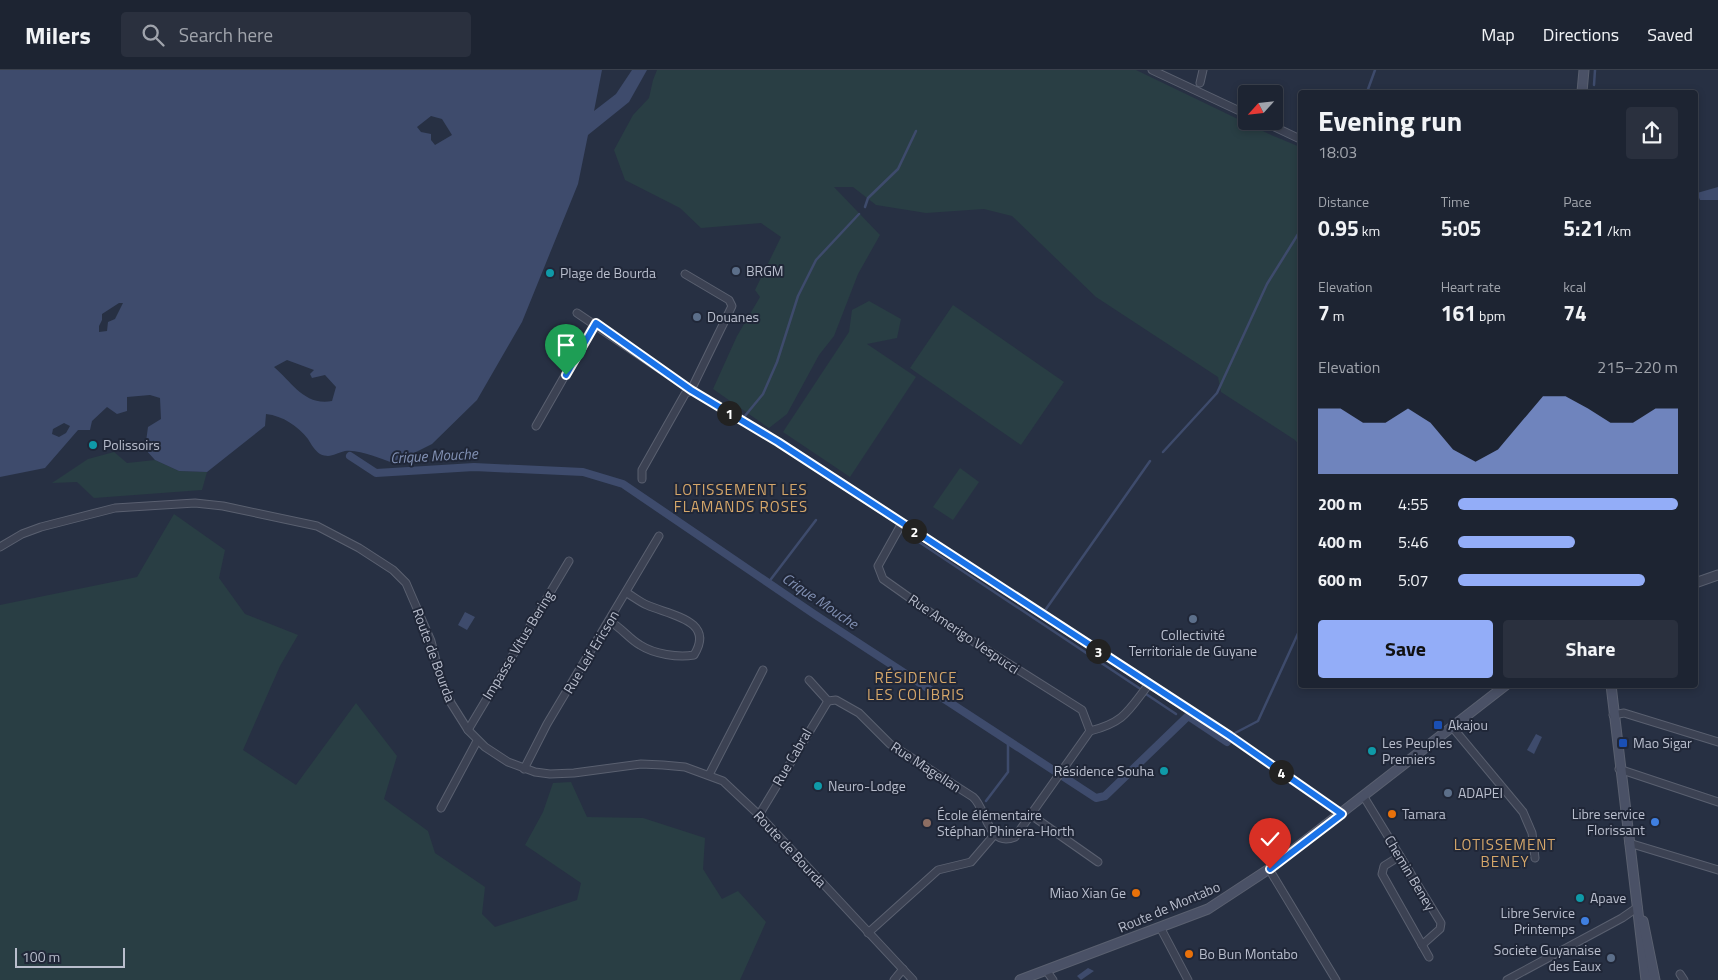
<!DOCTYPE html>
<meta charset="utf-8">
<style>
body{margin:0;font-family:"Titillium Web",sans-serif;background:#2a303e;color:#f1f3f6;height:100vh;display:flex;flex-direction:column;font-size:19px;white-space:nowrap}
*{box-sizing:border-box;margin:0}
p{font-size:16px;color:#a0a4ac}
.icon{flex:none;width:28px;height:28px;fill:none;stroke:currentColor;stroke-width:2;stroke-linecap:round;stroke-linejoin:round}
.map{position:relative;flex:1;overflow:hidden}
.sheet{position:absolute;left:1298px;top:20px;width:400px;height:598px;display:flex;flex-direction:column;background:#1d2432;border-radius:5px;box-shadow:0 2px 8px #0003,0 0 0 1px #3b414d}
.sheet>*{flex:none}
.needle{width:32px;rotate:243deg}
.buttons{position:absolute;left:1238px;top:15px;display:grid;gap:10px}
.buttons a{display:grid;place-items:center;width:45px;height:45px;border-radius:5px;background:#1d2432;box-shadow:0 2px 8px #0003,0 0 0 1px #3b414d;font-size:25px}
.scale{position:absolute;left:15px;bottom:12px;width:110px;box-sizing:border-box;padding-left:5px;border:2px solid #b9becd;border-top:0;font-size:14px;line-height:18px;white-space:nowrap;color:#b9becd;-webkit-text-stroke:4px #202738;paint-order:stroke}
.pin{position:absolute;display:grid;place-items:center;width:42px;height:42px;color:#fff;margin:-51px -21px;border-radius:50% 50% 50% 0;rotate:-45deg;box-shadow:0 0 5px #0007}
.pin .icon{rotate:45deg}
.km{position:absolute;width:25px;height:25px;margin:-12px;border-radius:50%;background:#222;color:#fff;font-size:14px;line-height:25px;text-align:center}
.round{display:grid;place-items:center;flex:none;width:52px;height:52px;border-radius:5px;background:#2a303e}
.overview{display:flex;align-items:center;justify-content:space-between;height:85px;padding:0 20px}
h1{font-size:28px;font-weight:700;line-height:38px}
.stats{display:grid;grid-template-columns:repeat(3,1fr);gap:8px;height:85px;padding:5px 20px}
.stats div{display:grid;align-content:center}
.stats b{font-size:21px;font-weight:700}
.stats small{font-size:14px;font-weight:400}
.stats p{font-size:14px}
.chart{height:140px;padding:10px 20px}
.chart p{display:flex;justify-content:space-between}
.chart svg{width:100%;height:90px;margin-top:5px;fill:#93adf8;opacity:.7}
.button{display:flex;gap:10px;margin-top:auto;padding:10px 20px}
.button a{flex:1;height:58px;border-radius:5px;background:#93adf8;color:#111;font-size:20px;font-weight:700;line-height:58px;text-align:center}
.button a+a{background:#2a303e;color:#f1f3f6}
ul{padding:0 20px;list-style:none;font-size:16px}
li{display:grid;grid-template-columns:80px 60px 1fr;align-items:center;height:38px}
li i{height:12px;border-radius:6px;background:#93adf8}
header{display:flex;align-items:center;gap:30px;box-sizing:border-box;height:70px;padding:0 25px;background:#1d2432;border-bottom:1px solid #3b414d}
header strong{font-size:24px}
nav{display:flex;gap:28px;margin-inline-start:auto;font-size:18px}
.search{width:350px;height:45px;background:#2a303e;display:flex;align-items:center;gap:12px;box-sizing:border-box;padding:0 18px;border-radius:5px;color:#a0a4ac;font-size:19px}
.map>svg:first-child{display:block}
.green{fill:#293e44}
.water{fill:#3e4b6c;fill-rule:evenodd}
.lines{fill:none;stroke-linecap:round;stroke-linejoin:round}
.stream{stroke:#3e4b6c;stroke-width:2.5}
.canal{stroke:#3e4b6c;stroke-width:8}
.minor-casing{stroke:#5a6070;stroke-width:9}
.tertiary-casing{stroke:#5a6070;stroke-width:11}
.secondary-casing{stroke:#5a6070;stroke-width:11}
.minor{stroke:#3c4253;stroke-width:7}
.tertiary{stroke:#3c4253;stroke-width:9}
.secondary{stroke:#4a5166;stroke-width:9}
.route-casing{stroke:#fff;stroke-width:10}
.route{stroke:#1a73e8;stroke-width:6}
.service-dot{fill:#5c6f8a;stroke:#202738;stroke-width:2}
.culture-dot{fill:#0f9aa8;stroke:#202738;stroke-width:2}
.transit-dot{fill:#1a4fb4;stroke:#202738;stroke-width:2}
.food-dot{fill:#e8710a;stroke:#202738;stroke-width:2}
.shop-dot{fill:#3f7fe0;stroke:#202738;stroke-width:2}
.education-dot{fill:#8d6e63;stroke:#202738;stroke-width:2}
.labels{text-anchor:middle;stroke-width:4;stroke-linejoin:round;paint-order:stroke}
.poi-label{font-size:14px;fill:#b9becd;stroke:#202738;text-anchor:start}
.street-label{font-size:14px;fill:#b9becd;stroke:#202738}
.water-label{font-size:15px;font-style:italic;fill:#8190b3;stroke:#202738}
.neighbourhood-label{font-size:15px;letter-spacing:1px;fill:#d6a76a;stroke:#202738}
</style>
<header>
<strong>Milers</strong>
<div class="search"><svg class="icon" aria-label="search" viewBox="0 0 24 24"><circle cx="10" cy="10" r="6"/><path d="M15 15l6 6"/></svg>Search here</div>
<nav><a>Map</a><a>Directions</a><a>Saved</a></nav>
</header>
<div class="map">
<svg width="1718" height="910" viewBox="0 0 1718 910">
<rect width="100%" height="100%" fill="#273043"/>
<g class="green">
<path d="M657 0H1136L1269 64 1300 77V376L1295 370 1221 322 1218 307 1096 227 1012 146 984 139 926 143 876 135 853 117H834L880 165 858 204 834 266 819 285 787 344 769 358 713 319 737 266 760 227 755 220 781 167 761 153 701 158 680 138 625 110 614 80 633 45 649 28 653 10Z"/>
<path d="M869 231 901 249 897 268 867 274 916 307 850 407 783 362 849 262 852 240Z"/>
<path d="M953 235 1064 312 1021 375 910 298Z"/>
<path d="M114 382 127 393 155 390 179 401 207 402 202 420 94 428 77 412 52 413 88 389Z"/>
<path d="M960 398 979 412 953 450 933 437Z"/>
<path d="M174 444 225 480 219 508 245 544 298 565 280 596 243 680 296 715 356 633 397 686 384 729 428 761 435 783 485 817 482 844 495 857 577 830 581 813 525 775 543 742 553 713 571 712 587 747 643 748 705 768 703 799 722 829 738 821 766 852 740 910H0V535L137 507Z"/>
</g>
<g class="water">
<path d="M0 0H602L594 41 616 24 632 0H647L629 32 588 65 578 114 522 252 477 330 432 374 394 393C380 389 360 379 345 381 335 383 331 389 320 384 315 381 311 374 308 369 298 356 283 346 266 344L265 356 207 402 179 401 155 390 145 379 148 357 161 349 160 328 150 325 127 327V341L117 344 107 337 92 351 90 360H78L45 398 0 407ZM431 46 442 49 452 65 435 75 431 70V64L421 62 417 57ZM119 233H123L115 249 108 252 107 261 99 262V256L102 250V244ZM287 290 314 300 310 304 312 308 325 305 336 317 332 331C304 336 292 312 274 297ZM64 353 70 356 66 363 59 367 52 364 53 359Z"/>
<path d="M1718 117V130H1700L1697 123Z"/>
<path d="M465 542 475 547 467 560 458 555Z"/>
<path d="M1536 664 1542 667 1534 684 1527 680Z"/>
<path d="M1088 898 1094 901 1081 910 1077 906Z"/>
</g>
<g class="lines">
<g class="stream">
<path d="M1594 15 1595 0"/>
<path d="M1367 22 1375 0"/>
<path d="M865 137 868 128 898 99 916 61"/>
<path d="M744 347 763 324 777 292 798 226 816 190 859 144"/>
<path d="M1163 382 1217 323 1267 214 1300 161"/>
<path d="M913 468 1139 618"/>
<path d="M768 513 816 450"/>
<path d="M1046 539 1150 391"/>
<path d="M1146 624 1176 644"/>
<path d="M1235 663 1258 651 1300 559"/>
<path d="M986 731 1008 702V669"/>
</g>
<path class="canal" d="M350 386 376 403 474 397 583 402 623 414 814 544 1096 728 1105 726 1188 646 1227 672"/>
<defs>
<g id="minor">
<path d="M1152 0 1246 44"/>
<path d="M1200 13 1203 0"/>
<path d="M1262 51 1300 69"/>
<path d="M577 243 691 320 778 372 1229 666 1341 744"/>
<path d="M536 356 595 253"/>
<path d="M642 409V400L685 324 691 320 732 236 729 230 685 204"/>
<path d="M902 453 878 496 883 509 955 560 1082 640 1090 661"/>
<path d="M0 477 22 464 41 457 115 438 195 433 223 436 317 456 359 478 393 500 406 513 431 571 440 606 451 633 468 660 485 677 508 692 535 702 550 704 574 703 641 694 663 695 685 697 723 711 759 745 913 910"/>
<path d="M609 551C621 557 629 569 640 575 654 584 678 588 694 585 716 550 669 545 647 535 640 532 634 527 627 523"/>
<path d="M809 610 828 631 836 630 859 643 890 674 973 727C987 739 987 778 1015 767L1090 661C1125 652 1128 641 1149 614"/>
<path d="M1613 645 1624 643 1718 672"/>
<path d="M1453 658 1523 742 1532 763 1535 788"/>
<path d="M468 660 569 491"/>
<path d="M524 699 547 654 659 466"/>
<path d="M1619 699 1718 732"/>
<path d="M709 705 763 600"/>
<path d="M1364 727 1441 853 1440 859 1422 875"/>
<path d="M441 738 477 671"/>
<path d="M759 745 828 631"/>
<path d="M1031 745 1098 792"/>
<path d="M1629 773 1718 800"/>
<path d="M1400 786 1384 796 1382 804 1429 887"/>
<path d="M1269 799 1336 910"/>
<path d="M1160 857 1188 910"/>
<path d="M868 863 938 800 971 792 995 764"/>
<path d="M1046 900 1053 910"/>
<path d="M1680 904 1684 910"/>
<path d="M894 910 903 899"/>
<path d="M1507 910 1622 848 1638 837"/>
</g>
<path id="tertiary" d="M1695 513 1718 505"/>
<g id="secondary">
<path d="M1582 22 1584 0"/>
<path d="M1611 615 1646 910"/>
<path d="M1643 851 1655 910"/>
<path d="M1020 910 1208 839 1269 799 1506 615"/>
</g>
</defs>
<use href="#minor" class="minor-casing"/>
<use href="#tertiary" class="tertiary-casing"/>
<use href="#secondary" class="secondary-casing"/>
<use href="#minor" class="minor"/>
<use href="#tertiary" class="tertiary"/>
<use href="#secondary" class="secondary"/>
</g>
<g class="lines">
<defs>
<path id="route" d="M566 305 596 253 691 320 778 372 1230 666 1342 744 1270 799"/>
</defs>
<use href="#route" class="route-casing"/>
<use href="#route" class="route"/>
</g>
<g class="service-dot">
<circle cx="736" cy="201" r="5"/>
<circle cx="697" cy="247" r="5"/>
<circle cx="1193" cy="549" r="5"/>
<circle cx="1448" cy="723" r="5"/>
<circle cx="1611" cy="888" r="5"/>
</g>
<g class="culture-dot">
<circle cx="550" cy="203" r="5"/>
<circle cx="93" cy="375" r="5"/>
<circle cx="1372" cy="681" r="5"/>
<circle cx="1164" cy="701" r="5"/>
<circle cx="818" cy="716" r="5"/>
<circle cx="1580" cy="828" r="5"/>
</g>
<g class="transit-dot">
<rect x="1433" y="650" width="10" height="10" rx="2.5"/>
<rect x="1618" y="668" width="10" height="10" rx="2.5"/>
</g>
<g class="food-dot">
<circle cx="1392" cy="744" r="5"/>
<circle cx="1136" cy="823" r="5"/>
<circle cx="1189" cy="884" r="5"/>
</g>
<g class="shop-dot">
<circle cx="1655" cy="752" r="5"/>
<circle cx="1585" cy="851" r="5"/>
</g>
<circle class="education-dot" cx="927" cy="753" r="5"/>
<g class="labels">
<g class="poi-label">
<text x="746" y="206">BRGM</text>
<text x="560" y="208">Plage de Bourda</text>
<text x="707" y="252">Douanes</text>
<text x="103" y="380">Polissoirs</text>
<text x="1193" y="570" text-anchor="middle">Collectivité<tspan x="1193" dy="16">Territoriale de Guyane</tspan></text>
<text x="1448" y="660">Akajou</text>
<text x="1382" y="678">Les Peuples<tspan x="1382" dy="16">Premiers</tspan></text>
<text x="1633" y="678">Mao Sigar</text>
<text x="1154" y="706" text-anchor="end">Résidence Souha</text>
<text x="828" y="721">Neuro-Lodge</text>
<text x="1458" y="728">ADAPEI</text>
<text x="1402" y="749">Tamara</text>
<text x="1645" y="749" text-anchor="end">Libre service<tspan x="1645" dy="16">Florissant</tspan></text>
<text x="937" y="750">École élémentaire<tspan x="937" dy="16">Stéphan Phinera-Horth</tspan></text>
<text x="1126" y="828" text-anchor="end">Miao Xian Ge</text>
<text x="1590" y="833">Apave</text>
<text x="1575" y="848" text-anchor="end">Libre Service<tspan x="1575" dy="16">Printemps</tspan></text>
<text x="1601" y="885" text-anchor="end">Societe Guyanaise<tspan x="1601" dy="16">des Eaux</tspan></text>
<text x="1199" y="889">Bo Bun Montabo</text>
</g>
<g class="street-label">
<text transform="translate(964 564) rotate(34)" y="5">Rue Amerigo Vespucci</text>
<text transform="translate(518 575) rotate(-59)" y="5">Impasse Vitus Bering</text>
<text transform="translate(591 582) rotate(-59)" y="5">Rue Leif Ericson</text>
<text transform="translate(434 585) rotate(70)" y="5">Route de Bourda</text>
<text transform="translate(792 687) rotate(-60)" y="5">Rue Cabral</text>
<text transform="translate(926 697) rotate(33)" y="5">Rue Magellan</text>
<text transform="translate(790 779) rotate(47)" y="5">Route de Bourda</text>
<text transform="translate(1410 803) rotate(59)" y="5">Chemin Beney</text>
<text transform="translate(1169 837) rotate(-23)" y="5">Route de Montabo</text>
</g>
<g class="water-label">
<text transform="translate(434 386) rotate(-3)" y="5">Crique Mouche</text>
<text transform="translate(820 531) rotate(34)" y="5">Crique Mouche</text>
</g>
<g class="neighbourhood-label">
<text x="741" y="425">LOTISSEMENT LES<tspan x="741" dy="17">FLAMANDS ROSES</tspan></text>
<text x="916" y="613">RÉSIDENCE<tspan x="916" dy="17">LES COLIBRIS</tspan></text>
<text x="1505" y="780">LOTISSEMENT<tspan x="1505" dy="17">BENEY</tspan></text>
</g>
</g>
</svg>
<div class="buttons">
<a><svg class="needle" viewBox="-14 -14 28 28"><path d="M0-13l5 13h-10z" fill="#e53935"/><path d="M0 13l5-13h-10z" fill="#a0a4ac"/></svg></a>
</div>
<div class="scale">100 m</div>
<div class="pin" style="left:566px;top:305px;background:#1e9e55"><svg class="icon" aria-label="arrive" viewBox="0 0 24 24"><path d="M6 21V4h12l-3 4 3 4H6"/></svg></div>
<div class="pin" style="left:1270px;top:799px;background:#d93025"><svg class="icon" aria-label="check" viewBox="0 0 24 24"><path d="M5 12l5 5 9-10"/></svg></div>
<b class="km" style="left:729px;top:343px">1</b>
<b class="km" style="left:914px;top:461px">2</b>
<b class="km" style="left:1098px;top:581px">3</b>
<b class="km" style="left:1281px;top:702px">4</b>
<section class="sheet">
<div class="overview"><div><h1>Evening run</h1><p>18:03</p></div><a class="round"><svg class="icon" aria-label="share" viewBox="0 0 24 24"><path d="M12 15V3M7 8l5-5 5 5M5 13v7h14v-7"/></svg></a></div>
<div class="stats">
<div><p>Distance</p><b>0.95<small> km</small></b></div>
<div><p>Time</p><b>5:05</b></div>
<div><p>Pace</p><b>5:21<small> /km</small></b></div>
</div>
<div class="stats">
<div><p>Elevation</p><b>7<small> m</small></b></div>
<div><p>Heart rate</p><b>161<small> bpm</small></b></div>
<div><p>kcal</p><b>74</b></div>
</div>
<div class="chart"><p><span>Elevation</span>215–220 m</p>
<svg viewBox="0 0 160 44" preserveAspectRatio="none"><path d="M0 44V12L10 12L20 19L30 19L40 12L50 19L60 32L70 38L80 32L90 19L100 6L110 6L120 12L130 19L140 19L150 12L160 12V44z"/></svg>
</div>
<ul>
<li><b>200 m</b>4:55<i style="width:100%"></i></li>
<li><b>400 m</b>5:46<i style="width:53%"></i></li>
<li><b>600 m</b>5:07<i style="width:85%"></i></li>
</ul>
<div class="button"><a>Save</a><a>Share</a></div>
</section>
</div>
